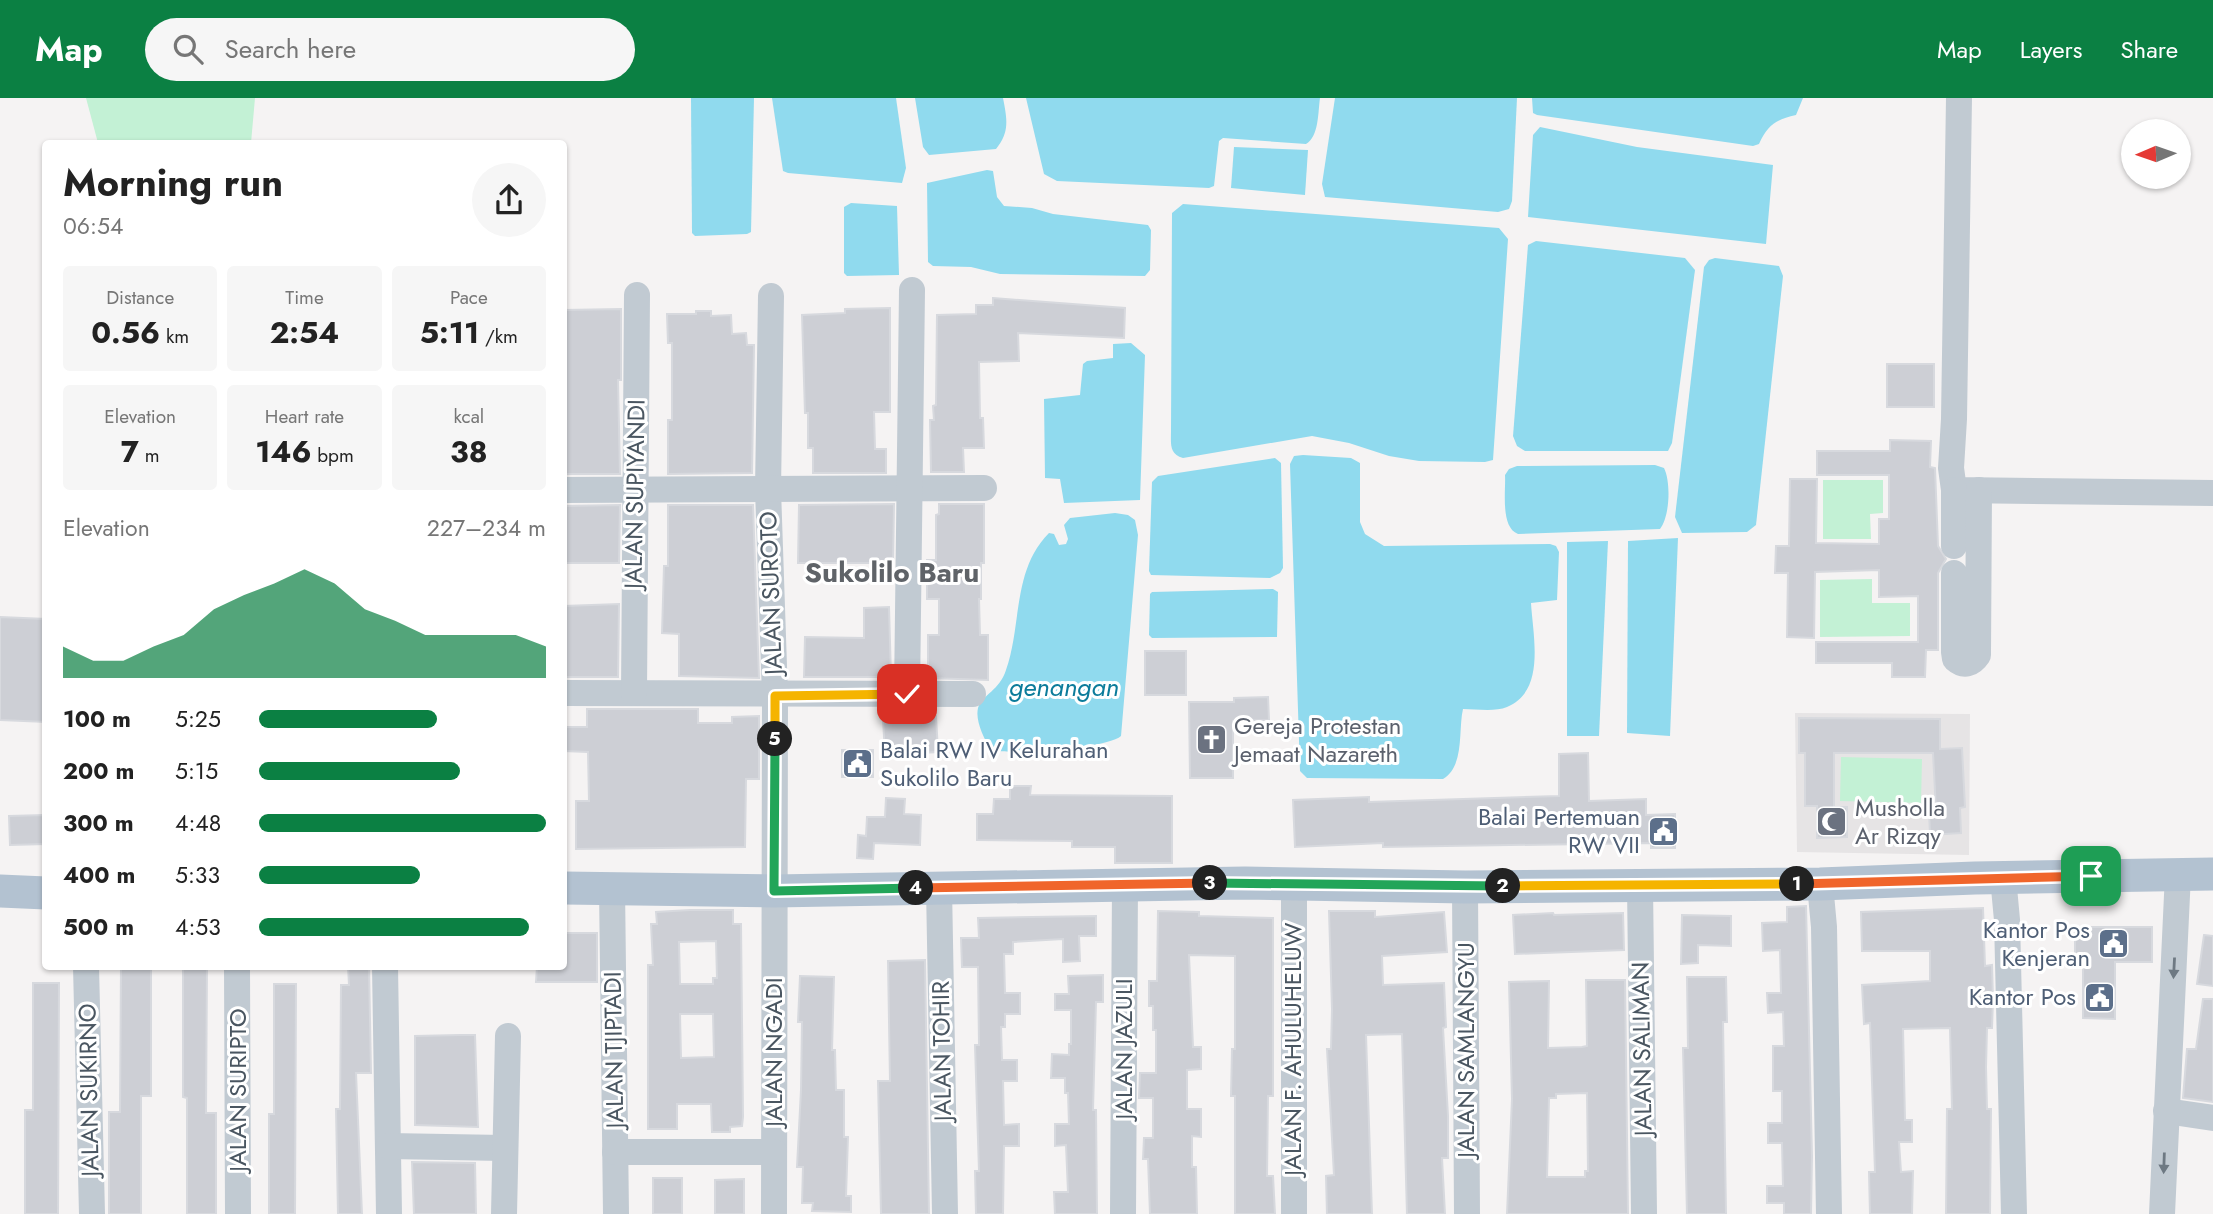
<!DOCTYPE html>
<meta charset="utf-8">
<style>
body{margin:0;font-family:Jost,sans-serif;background:#f6f6f6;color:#222;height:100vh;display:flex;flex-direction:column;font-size:26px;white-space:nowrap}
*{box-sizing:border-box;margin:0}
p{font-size:23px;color:#767676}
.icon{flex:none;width:38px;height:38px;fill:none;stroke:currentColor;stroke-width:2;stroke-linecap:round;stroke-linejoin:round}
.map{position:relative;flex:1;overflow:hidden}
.side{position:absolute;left:42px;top:42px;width:525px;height:830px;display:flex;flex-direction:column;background:#fff;border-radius:7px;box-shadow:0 2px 5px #0004}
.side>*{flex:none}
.needle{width:46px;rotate:268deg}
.controls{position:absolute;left:2121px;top:21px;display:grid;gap:14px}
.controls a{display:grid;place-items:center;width:70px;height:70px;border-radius:50%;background:#fff;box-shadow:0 2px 5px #0004;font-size:35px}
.pin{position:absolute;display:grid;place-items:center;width:60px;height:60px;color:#fff;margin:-30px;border-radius:14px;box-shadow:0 4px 10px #0006}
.km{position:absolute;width:35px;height:35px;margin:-18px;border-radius:50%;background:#222;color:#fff;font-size:19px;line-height:35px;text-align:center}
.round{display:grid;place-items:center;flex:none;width:74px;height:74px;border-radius:37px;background:#f6f6f6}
.overview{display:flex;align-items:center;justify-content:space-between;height:119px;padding:0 21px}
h1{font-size:38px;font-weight:700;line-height:52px}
.stats{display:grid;grid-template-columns:repeat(3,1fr);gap:10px;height:119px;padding:7px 21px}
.stats div{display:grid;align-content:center;border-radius:7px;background:#f6f6f6;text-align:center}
.stats b{font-size:30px;font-weight:700}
.stats small{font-size:19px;font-weight:400}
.stats p{font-size:19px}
.chart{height:196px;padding:14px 21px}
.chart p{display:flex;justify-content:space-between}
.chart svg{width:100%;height:126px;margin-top:7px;fill:#0b8043;opacity:.7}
ul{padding:0 21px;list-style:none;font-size:23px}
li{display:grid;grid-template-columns:112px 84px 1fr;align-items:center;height:52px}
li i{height:18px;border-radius:9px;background:#0b8043}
header{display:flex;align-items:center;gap:42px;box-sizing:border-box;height:98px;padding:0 35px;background:#0b8043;color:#fff}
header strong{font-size:33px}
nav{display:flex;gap:38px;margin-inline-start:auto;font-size:24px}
.search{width:490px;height:63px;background:#f6f6f6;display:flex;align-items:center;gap:18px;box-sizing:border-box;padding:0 24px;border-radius:38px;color:#767676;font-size:26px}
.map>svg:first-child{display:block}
.education{fill:#e6e4e5}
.green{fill:#c3f1d5}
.water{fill:#90daee}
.building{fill:#cdcfd5;stroke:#d7d9de;stroke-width:2;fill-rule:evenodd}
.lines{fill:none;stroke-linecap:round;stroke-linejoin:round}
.minor{stroke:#c1cad2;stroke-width:26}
.major{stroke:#b3c2d1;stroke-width:33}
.oneway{fill:#6e7983}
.split-1-casing{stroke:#fff;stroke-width:14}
.split-2-casing{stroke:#fff;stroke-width:14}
.split-3-casing{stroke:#fff;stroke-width:14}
.split-4-casing{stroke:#fff;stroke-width:14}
.split-5-casing{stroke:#fff;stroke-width:14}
.split-6-casing{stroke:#fff;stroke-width:14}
.split-1{stroke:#f0652b;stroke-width:9}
.split-2{stroke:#f5b400;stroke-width:9}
.split-3{stroke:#22a559;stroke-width:9}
.split-4{stroke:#f0652b;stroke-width:9}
.split-5{stroke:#22a559;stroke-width:9}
.split-6{stroke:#f5b400;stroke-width:9}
.labels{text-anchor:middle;stroke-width:6;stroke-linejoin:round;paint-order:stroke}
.street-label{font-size:24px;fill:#4a5661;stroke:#fff}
.worship-label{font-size:24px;fill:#5b616d;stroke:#fff;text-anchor:start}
.service-label{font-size:24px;fill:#4e5e75;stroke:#fff;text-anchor:end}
.water-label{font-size:26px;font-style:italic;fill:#0c7c9b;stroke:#fff}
.quarter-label{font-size:28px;font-weight:bold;fill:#5f6368;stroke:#fff}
</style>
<header>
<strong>Map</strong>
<div class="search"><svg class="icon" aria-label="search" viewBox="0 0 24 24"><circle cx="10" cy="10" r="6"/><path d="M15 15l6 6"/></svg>Search here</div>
<nav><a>Map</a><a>Layers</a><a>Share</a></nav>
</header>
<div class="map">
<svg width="2213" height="1116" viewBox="0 0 2213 1116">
<rect width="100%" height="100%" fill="#f5f3f3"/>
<path class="education" d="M1795 615 1970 616 1969 757 1797 754Z"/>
<g class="green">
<path d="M86 0H255L251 45H98Z"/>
<path d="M1823 382H1883V415L1870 416 1871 441H1823Z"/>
<path d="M1872 481V505H1910V538L1820 539V482Z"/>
<path d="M1841 659 1922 661 1921 705 1840 703Z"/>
</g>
<g class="water">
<path d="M691 0H754L751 134 747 136 695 138 692 135Z"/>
<path d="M772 0H896L906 70 902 85 788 75 783 73Z"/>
<path d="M915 0H1003C1007 21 1010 34 996 51L929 57 923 49Z"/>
<path d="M1026 0H1320C1318 14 1319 39 1306 46L1223 40 1219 43 1214 88 1209 90 1057 83 1044 76Z"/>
<path d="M1335 0H1517L1512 103 1509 111 1498 114 1325 99 1322 86Z"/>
<path d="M1532 0H1803L1796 17C1775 22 1768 27 1759 46L1753 48 1537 17 1533 15Z"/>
<path d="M1540 29 1637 49 1773 67 1766 146 1528 119 1533 37Z"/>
<path d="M1234 49 1308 52 1305 97 1231 90Z"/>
<path d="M987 72 993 73 997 99 1004 108 1032 110 1053 116 1148 127 1151 132 1150 172 1145 178 1000 176 971 169 933 168 928 164 927 85Z"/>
<path d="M851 105 897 108 899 177 847 178 844 175V109Z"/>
<path d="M1183 106 1499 130 1508 141 1493 362 1485 364 1419 363 1389 358 1349 345 1312 338 1183 360C1169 356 1171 346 1171 333L1172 115Z"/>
<path d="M1536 143 1685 160 1695 172 1672 345 1668 353H1525L1517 348 1513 338 1528 147Z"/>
<path d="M1715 160 1779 168 1783 178 1756 427 1747 434 1682 435 1675 419 1704 169 1709 162Z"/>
<path d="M1131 245 1145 257 1140 402 1064 405 1060 381 1045 380 1044 301 1080 297 1083 266 1087 263 1113 260V246Z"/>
<path d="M1303 357 1351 360 1360 365V424L1365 436 1384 448 1550 446 1556 448 1559 454 1557 502 1531 505C1533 538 1546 593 1507 609 1495 614 1476 611 1463 611 1458 632 1465 668 1443 681L1307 680 1300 673 1290 366 1294 358Z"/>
<path d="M1275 360 1281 365 1283 470 1280 475 1270 480 1151 477 1149 473 1152 384 1158 378Z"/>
<path d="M1655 367 1664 370C1671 384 1670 418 1660 431L1518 436C1500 429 1506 393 1505 377L1509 371 1517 368Z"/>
<path d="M1115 415 1128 417 1135 422 1138 437 1121 638C1108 650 1007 659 990 651 984 640 975 623 978 610 982 597 1000 592 1006 572 1022 527 1012 472 1049 435L1054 436 1059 447 1066 446 1068 441 1064 427 1070 420Z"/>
<path d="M1678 440 1670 638 1627 635 1628 443Z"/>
<path d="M1608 443 1599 638H1567V444Z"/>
<path d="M1273 491 1278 494 1277 539 1152 540 1149 537 1150 496 1152 494Z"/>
</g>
<g class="building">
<path d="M993 200 1125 210 1124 240 1018 235 1019 263 979 264 980 320H983L984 350H963L964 374H931L930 322H934L933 308 936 307 937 217 976 216V207H993Z"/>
<path d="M890 210V314H874L875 351H886V375H813V350H808V315H805L802 217 845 215V211Z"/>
<path d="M621 211V282H618L620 376H564V212Z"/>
<path d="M696 213H711V218L731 217 732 236 746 235 747 247H754L752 375 668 376V322H672V245H668L667 216H696Z"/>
<rect x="1887" y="266" width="47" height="43"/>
<path d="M1890 342 1931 343 1930 369 1935 370 1938 448 1946 461 1938 475V552H1926L1925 579H1892V565H1816V544H1918V498L1879 499V472L1815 474 1814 540 1787 539 1788 475H1775L1776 448H1789L1790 381H1817L1816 445 1879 446V421H1889V377H1817V353H1890Z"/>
<path d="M894 406 893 465H798L799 407Z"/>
<path d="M939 406H984V465H981V501H979L980 537H988V582L928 580V537H939V501H927V462H936V417L939 416Z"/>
<path d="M620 407 619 465H564V408Z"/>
<path d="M668 407H753L759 580 679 578V536L662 535 664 468H668Z"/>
<path d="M619 506 618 579H564V508Z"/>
<path d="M889 509 891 579H804L805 539 864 540V510Z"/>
<path d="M0 519 46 521V624L0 622Z"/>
<rect x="1145" y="553" width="41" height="44"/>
<path d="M1268 599 1269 622 1233 623V680H1190L1189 604H1234V600Z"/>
<path d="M587 611H698V625H732V619L759 618V681H746L745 749 576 751V703H589L588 654 564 653V629H587Z"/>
<path d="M936 618 938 654 885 657 883 621Z"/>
<path d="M1799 620 1940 621V651L1962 650 1965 709 1960 710 1961 735 1930 737 1929 713H1936L1933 655H1834V709H1847V739L1817 740V708H1805V655H1799Z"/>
<rect x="842" y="652" width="31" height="27"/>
<path d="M1588 655 1589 703 1646 701V717L1675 716V750H1651V745L1383 749V745L1295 749 1293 702 1369 699V704L1559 698V656Z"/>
<path d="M1010 688H1031L1030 697 1172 698V765H1115V749H1072V743L977 742V716H993L994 701H1010Z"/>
<path d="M886 700 905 701 904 716 921 717 920 747 874 745 873 761 857 760 858 737 866 738 867 719H885Z"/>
<path d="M45 717 46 746 10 747 9 718Z"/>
<path d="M1806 808 1812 1058 1811 1116H1784V1105H1767V1088H1783L1782 1045H1768V1025H1782V993H1773V948H1784L1783 914 1768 915 1767 895H1781L1780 852 1763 853 1762 825 1787 824V809Z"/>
<path d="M1983 810 1985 868 1992 867 1993 902 1992 930H1987L1986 969 1987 1011H1991L1990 1116H1946L1947 1011H1952L1950 930 1903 931 1905 1022H1912V1044H1899L1901 1074 1913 1073 1912 1116H1870L1869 1074H1875L1870 925 1864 926 1862 887 1930 883V853H1862L1861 814Z"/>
<path d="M690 812H733V826H741L743 1019 742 1028 730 1029V1034H712L711 1006H677V1031H648V867H653L651 826H657L656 814ZM716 843 717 880H713V886H680L679 844ZM680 916H713L714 959 681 960Z"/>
<path d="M1158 813 1199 814V818L1273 820V998H1268L1267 1078H1273L1275 1116H1235V998H1231L1232 951H1235V858L1189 857 1193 949H1201V971L1187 972V1011H1201V1039L1192 1038V1069H1196L1197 1116H1150L1148 1061H1143L1144 1040H1153V1000H1139L1140 975H1156V932H1153V908H1149V883H1157Z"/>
<path d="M1329 813H1375V819L1444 814 1447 854 1382 858 1383 887 1444 885 1446 929 1443 930 1448 1018V1060H1442L1445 1116H1407L1402 936 1366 937 1372 1116H1327L1326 1078 1334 1077 1327 951H1331L1332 911Z"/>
<path d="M1553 815 1554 817 1623 815 1624 852 1515 856 1513 817Z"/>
<path d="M1682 817 1731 818V848L1698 847V865L1681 866Z"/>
<path d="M1096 818V838H1079L1080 863 1063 864V841L1013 844V856H1004L1005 895H1020V916H1005V929H1001L1002 962H1017V983H1003L1004 1027 1019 1026V1048H1004L1003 1116H976L975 1073H979L975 947H979L978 869H962L961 840H979L978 820Z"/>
<path d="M2075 829H2152V864H2115V921L2083 920V864H2075Z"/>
<path d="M564 835H597V884H536L537 868H564Z"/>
<path d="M2204 837 2213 838V888L2197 886Z"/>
<path d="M925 862 929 1116H881L878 983H890L888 863Z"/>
<path d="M121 868H151V998H141V1116H109V1014H120Z"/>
<path d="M183 868H207L206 1015H216V1116H187V1000L183 999Z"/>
<path d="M348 868H369L371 975H356L362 1116H338L336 1011H340L341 887H349Z"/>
<path d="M1103 877V904H1096L1093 1012H1096L1097 1116H1055L1054 1094H1068L1066 1047 1055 1048V1026H1069L1068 995H1065V980H1051L1052 956 1069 957V946H1071V912H1055V896H1069L1068 878Z"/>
<path d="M800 878 834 879 832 952H835L836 992H844V1039H848L846 1098H851V1114L812 1113 813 1105H802L803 1069H797L801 992 802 924H798Z"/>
<path d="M1687 879H1726L1727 924H1723L1726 1116H1687L1683 950H1688Z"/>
<path d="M1586 882H1625L1628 1116H1507L1512 1001 1509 884 1549 883 1548 950 1582 949 1587 948ZM1587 995 1588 1073H1585V1079H1547L1549 1000H1556V996Z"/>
<path d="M33 885H59L58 1116H25V1012H33Z"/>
<path d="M274 886H296L295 1116H269V1016H274Z"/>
<path d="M2203 901H2213V1004L2183 1000 2187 951H2196Z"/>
<path d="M460 937H475L478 1029 415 1027V938Z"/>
<path d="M412 1064 475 1065 476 1116H414Z"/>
<rect x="653" y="1080" width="29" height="36"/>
<path d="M744 1081V1116H715V1082Z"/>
</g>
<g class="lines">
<g class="minor">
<path d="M1959 0 1954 321 1951 370 1954 392 2213 395"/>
<path d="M771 198 768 391 775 598 774 1116"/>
<path d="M564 392 984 390"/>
<path d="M1954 392V448"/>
<path d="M1954 475V554L1955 561C1964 569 1972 566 1978 557L1979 392"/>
<path d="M564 595 973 596"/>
<path d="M634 595 637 197"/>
<path d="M907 596 912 192"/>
<path d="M2003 779 2007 822 2014 1116"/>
<path d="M1820 786 1824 829 1829 1116"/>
<path d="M1294 787V1116"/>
<path d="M1640 787 1644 1116"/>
<path d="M612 789 616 1116"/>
<path d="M939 789 945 1116"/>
<path d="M1465 789 1467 1116"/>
<path d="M86 868 92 1116"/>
<path d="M237 868 238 1116"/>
<path d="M385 868 389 1116"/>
<path d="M2166 1013 2213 1020"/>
<path d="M388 1048 504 1050"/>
<path d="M615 1054H774"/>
<path d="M504 1116 508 938"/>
<path d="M1123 1116 1125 786"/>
<path d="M2162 1116 2178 776"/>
</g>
<g class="major">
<path d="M564 790 774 793 1245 785 1465 789 1820 786 1975 780 2213 776"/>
<path d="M0 793 46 795"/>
</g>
</g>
<defs><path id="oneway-solid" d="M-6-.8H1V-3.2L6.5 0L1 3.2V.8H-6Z" transform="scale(1.75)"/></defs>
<g class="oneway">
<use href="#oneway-solid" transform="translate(2174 870) rotate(93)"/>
<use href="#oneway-solid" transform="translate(2164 1065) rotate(92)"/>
</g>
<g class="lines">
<defs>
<path id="split-1" d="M1797 786 2091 778"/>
<path id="split-2" d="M1503 788 1797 786"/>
<path id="split-3" d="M1210 785 1503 788"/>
<path id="split-4" d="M916 790 1210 785"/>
<path id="split-5" d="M775 641 774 793 916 790"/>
<path id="split-6" d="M775 641V598L907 596"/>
</defs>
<use href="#split-1" class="split-1-casing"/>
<use href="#split-2" class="split-2-casing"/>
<use href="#split-3" class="split-3-casing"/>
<use href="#split-4" class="split-4-casing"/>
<use href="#split-5" class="split-5-casing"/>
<use href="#split-6" class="split-6-casing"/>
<use href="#split-1" class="split-1"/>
<use href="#split-2" class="split-2"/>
<use href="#split-3" class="split-3"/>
<use href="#split-4" class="split-4"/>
<use href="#split-5" class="split-5"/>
<use href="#split-6" class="split-6"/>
</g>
<defs>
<symbol id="church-square" viewBox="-11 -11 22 22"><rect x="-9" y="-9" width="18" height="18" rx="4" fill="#6b7280" stroke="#fff"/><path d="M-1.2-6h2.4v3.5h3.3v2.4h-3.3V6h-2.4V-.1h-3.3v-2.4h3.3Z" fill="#fff"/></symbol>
<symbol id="civic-square" viewBox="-11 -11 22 22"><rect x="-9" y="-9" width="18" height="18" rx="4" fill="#5c6f8a" stroke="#fff"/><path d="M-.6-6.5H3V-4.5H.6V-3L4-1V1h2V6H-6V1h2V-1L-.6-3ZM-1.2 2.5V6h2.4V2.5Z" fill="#fff"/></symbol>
<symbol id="mosque-square" viewBox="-11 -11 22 22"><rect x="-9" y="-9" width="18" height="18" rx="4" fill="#6b7280" stroke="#fff"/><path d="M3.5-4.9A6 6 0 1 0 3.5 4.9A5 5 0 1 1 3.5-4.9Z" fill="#fff"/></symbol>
</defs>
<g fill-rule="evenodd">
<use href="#church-square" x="1194" y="624" width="35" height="35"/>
<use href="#civic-square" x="840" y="648" width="35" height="35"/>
<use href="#mosque-square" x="1814" y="706" width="35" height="35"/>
<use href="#civic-square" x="1646" y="716" width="35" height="35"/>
<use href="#civic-square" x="2096" y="828" width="35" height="35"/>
<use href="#civic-square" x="2082" y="882" width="35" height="35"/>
</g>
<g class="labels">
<g class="street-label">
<text transform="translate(635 396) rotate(-89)" y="8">JALAN SUPIYANDI</text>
<text transform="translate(771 495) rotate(-92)" y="8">JALAN SUROTO</text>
<text transform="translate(1124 951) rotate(-90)" y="8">JALAN JAZULI</text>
<text transform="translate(1293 951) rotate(-90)" y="8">JALAN F. AHULUHELUW</text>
<text transform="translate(1642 951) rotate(-91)" y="8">JALAN SALIMAN</text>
<text transform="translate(614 952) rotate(-91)" y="8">JALAN TJIPTADI</text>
<text transform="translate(1466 952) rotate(-90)" y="8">JALAN SAMLANGYU</text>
<text transform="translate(942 953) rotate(-91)" y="8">JALAN TOHIR</text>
<text transform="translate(774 954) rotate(-90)" y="8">JALAN NGADI</text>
<text transform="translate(89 992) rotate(-91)" y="8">JALAN SUKIRNO</text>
<text transform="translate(238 992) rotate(-90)" y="8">JALAN SURIPTO</text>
</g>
<g class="worship-label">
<text x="1234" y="636">Gereja Protestan<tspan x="1234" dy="28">Jemaat Nazareth</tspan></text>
<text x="1855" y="718">Musholla<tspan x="1855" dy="28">Ar Rizqy</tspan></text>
</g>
<g class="service-label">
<text x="880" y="660" text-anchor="start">Balai RW IV Kelurahan<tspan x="880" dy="28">Sukolilo Baru</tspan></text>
<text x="1640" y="727">Balai Pertemuan<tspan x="1640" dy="28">RW VII</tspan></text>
<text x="2090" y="840">Kantor Pos<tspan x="2090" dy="28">Kenjeran</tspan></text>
<text x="2076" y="907">Kantor Pos</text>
</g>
<g class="water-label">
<text x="1064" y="598">genangan</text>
</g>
<g class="quarter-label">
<text x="892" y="484">Sukolilo Baru</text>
</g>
</g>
</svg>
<div class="controls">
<a><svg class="needle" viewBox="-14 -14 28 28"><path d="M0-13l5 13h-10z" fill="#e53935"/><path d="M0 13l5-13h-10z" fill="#767676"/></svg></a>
</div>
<div class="pin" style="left:2091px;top:778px;background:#1e9e55"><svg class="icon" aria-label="arrive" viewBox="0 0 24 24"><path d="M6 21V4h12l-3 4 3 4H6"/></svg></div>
<div class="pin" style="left:907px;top:596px;background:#d93025"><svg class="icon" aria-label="check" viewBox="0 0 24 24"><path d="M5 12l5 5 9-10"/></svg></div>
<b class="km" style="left:1797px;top:786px">1</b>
<b class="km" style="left:1503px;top:788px">2</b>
<b class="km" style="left:1210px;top:785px">3</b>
<b class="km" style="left:916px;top:790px">4</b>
<b class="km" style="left:775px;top:641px">5</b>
<section class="side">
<div class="overview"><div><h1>Morning run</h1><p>06:54</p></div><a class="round"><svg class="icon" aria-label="share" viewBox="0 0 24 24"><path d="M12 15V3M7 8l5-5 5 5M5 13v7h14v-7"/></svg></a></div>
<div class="stats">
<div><p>Distance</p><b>0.56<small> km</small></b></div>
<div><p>Time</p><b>2:54</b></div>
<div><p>Pace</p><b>5:11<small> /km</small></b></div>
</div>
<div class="stats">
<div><p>Elevation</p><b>7<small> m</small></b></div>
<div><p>Heart rate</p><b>146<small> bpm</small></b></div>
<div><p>kcal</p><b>38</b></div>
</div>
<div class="chart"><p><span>Elevation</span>227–234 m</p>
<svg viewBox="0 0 160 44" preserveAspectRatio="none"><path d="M0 44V33L10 38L20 38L30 33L40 29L50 20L60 15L70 11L80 6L90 11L100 20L110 24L120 29L130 29L140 29L150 29L160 33V44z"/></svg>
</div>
<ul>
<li><b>100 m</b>5:25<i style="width:62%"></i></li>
<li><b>200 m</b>5:15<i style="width:70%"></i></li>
<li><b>300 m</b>4:48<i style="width:100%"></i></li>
<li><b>400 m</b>5:33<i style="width:56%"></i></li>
<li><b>500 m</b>4:53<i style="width:94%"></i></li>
</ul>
</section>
</div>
